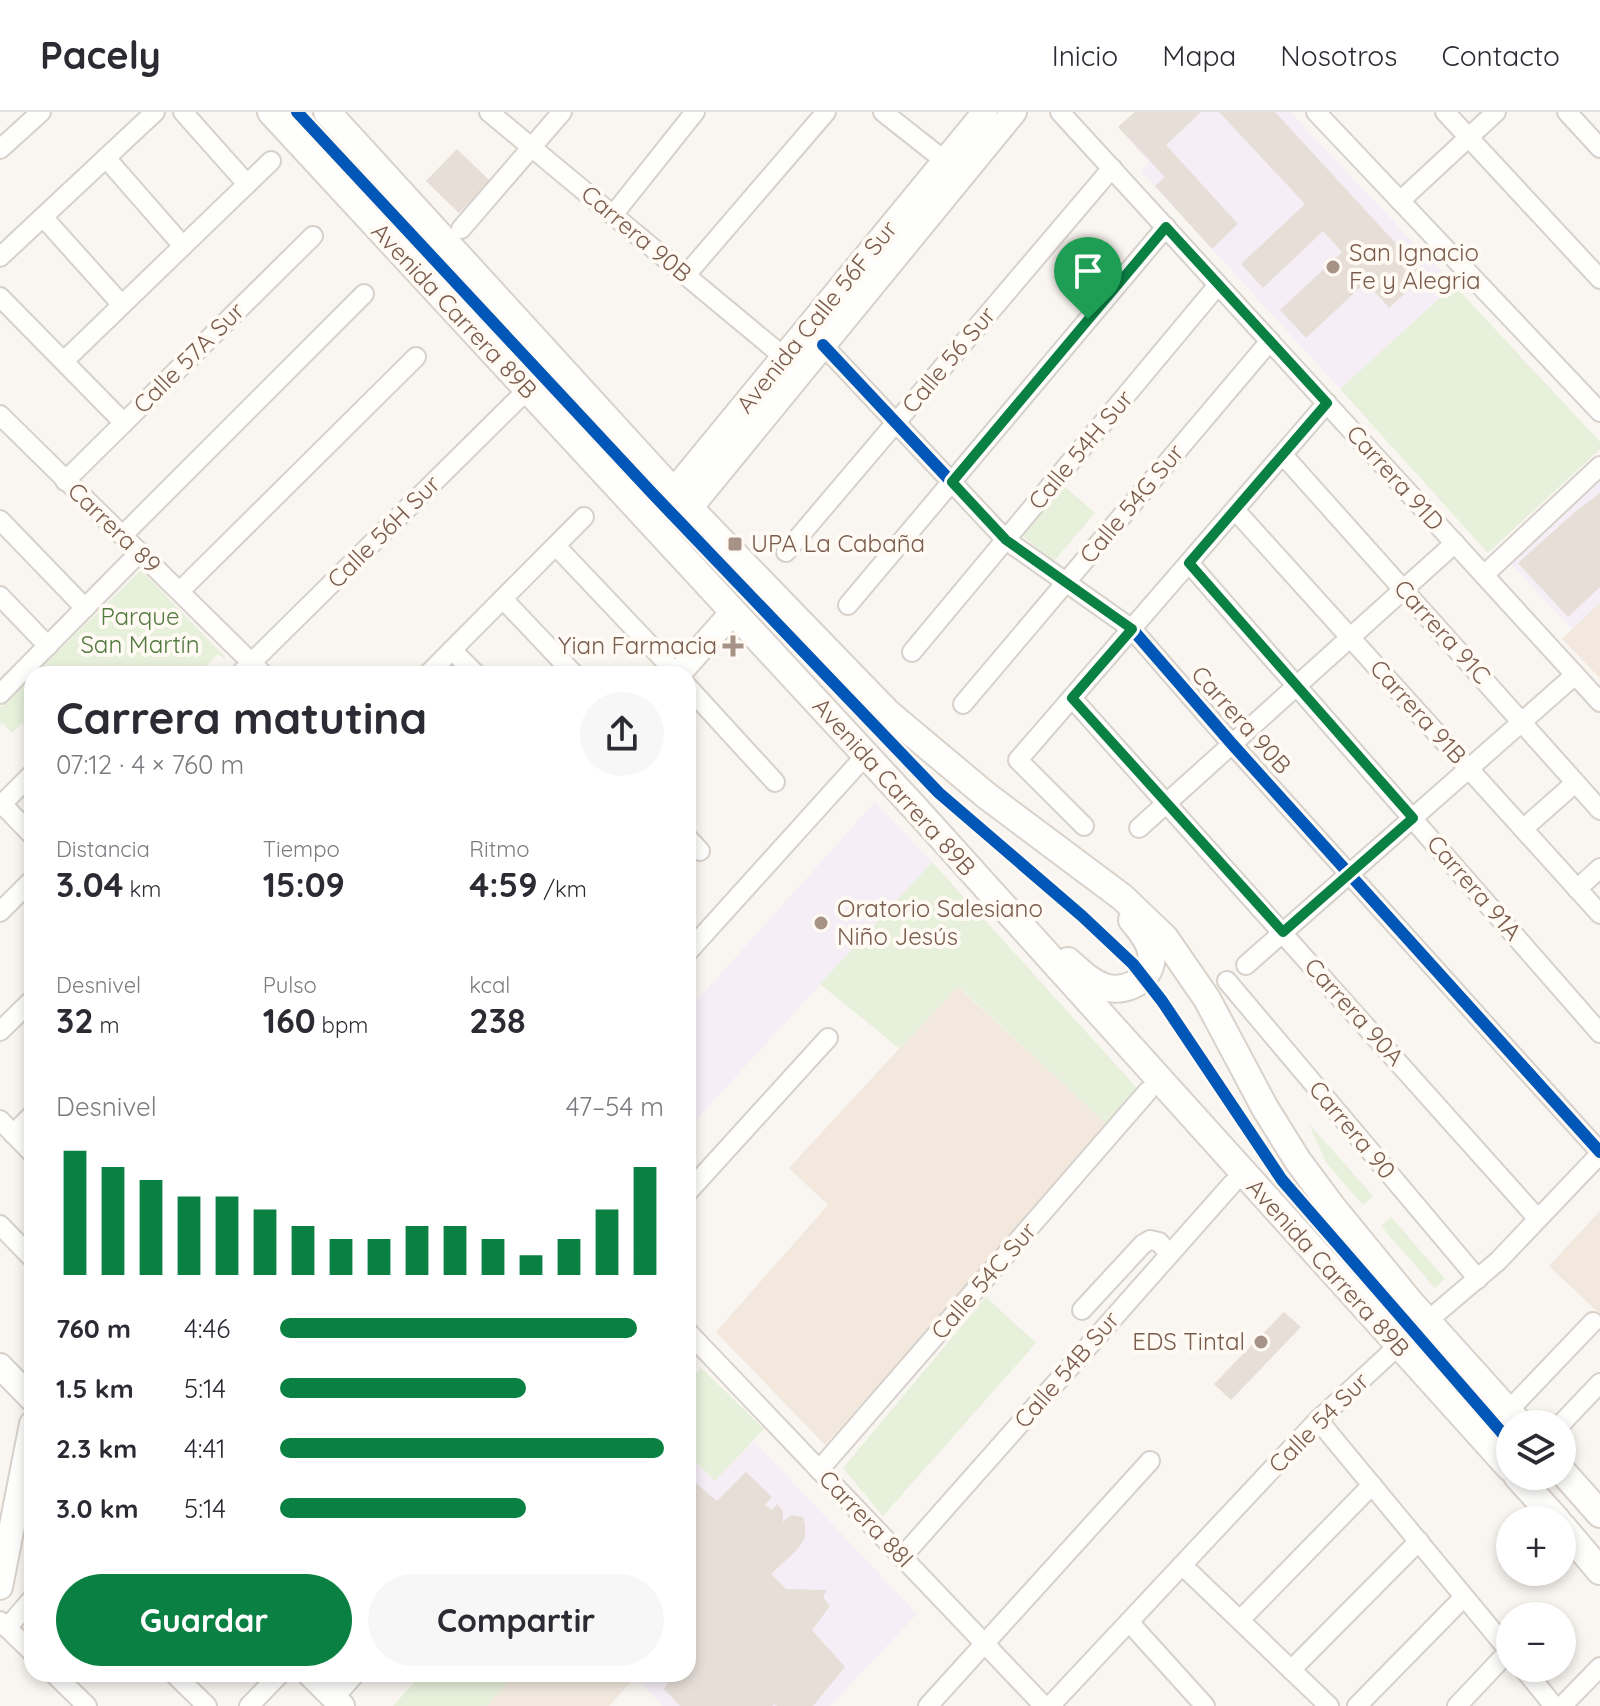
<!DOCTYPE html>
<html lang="es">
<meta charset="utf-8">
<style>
body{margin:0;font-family:Quicksand,sans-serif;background:#f7f7f7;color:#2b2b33;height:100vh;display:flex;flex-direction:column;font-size:30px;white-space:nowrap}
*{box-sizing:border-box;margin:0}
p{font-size:26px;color:#7c7c81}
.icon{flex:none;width:44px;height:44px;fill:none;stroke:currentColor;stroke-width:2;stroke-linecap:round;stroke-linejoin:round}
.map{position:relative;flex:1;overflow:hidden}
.sheet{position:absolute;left:24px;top:554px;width:672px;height:1016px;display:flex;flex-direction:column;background:#fff;border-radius:24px;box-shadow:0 4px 12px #0003}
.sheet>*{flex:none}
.fabs{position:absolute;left:1496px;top:1298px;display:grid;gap:16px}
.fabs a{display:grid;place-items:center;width:80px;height:80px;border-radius:50%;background:#fff;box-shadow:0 4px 12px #0003;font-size:40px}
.pin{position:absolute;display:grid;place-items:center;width:68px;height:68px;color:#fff;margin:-82px -34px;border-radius:50% 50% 50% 0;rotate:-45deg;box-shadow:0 0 8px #0007}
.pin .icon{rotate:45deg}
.round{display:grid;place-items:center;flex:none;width:84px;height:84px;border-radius:42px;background:#f7f7f7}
.summary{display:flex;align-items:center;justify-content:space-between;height:136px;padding:0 32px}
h1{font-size:44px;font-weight:800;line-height:60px}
.metrics{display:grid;grid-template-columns:repeat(3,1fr);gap:12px;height:136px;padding:8px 32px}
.metrics div{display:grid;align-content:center}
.metrics b{font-size:34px;font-weight:800}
.metrics small{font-size:22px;font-weight:400}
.metrics p{font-size:22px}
.chart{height:224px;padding:16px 32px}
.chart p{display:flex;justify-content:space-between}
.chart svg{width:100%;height:144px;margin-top:8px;stroke:#0b8043;stroke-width:6}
.cta{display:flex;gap:16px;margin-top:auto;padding:16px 32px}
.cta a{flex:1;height:92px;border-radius:48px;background:#0b8043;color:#fff;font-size:32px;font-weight:800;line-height:92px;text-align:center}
.cta a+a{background:#f7f7f7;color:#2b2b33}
ul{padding:0 32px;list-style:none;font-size:26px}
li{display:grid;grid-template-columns:128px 96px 1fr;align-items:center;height:60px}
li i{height:20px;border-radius:10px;background:#0b8043}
header{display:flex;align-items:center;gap:48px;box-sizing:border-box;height:112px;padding:0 40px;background:#fff;border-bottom:2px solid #e1e1e2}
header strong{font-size:38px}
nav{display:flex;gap:44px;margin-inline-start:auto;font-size:28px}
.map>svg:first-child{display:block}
.residential{fill:#f2e8de}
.education{fill:#f6eef6}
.green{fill:#e7f0db}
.building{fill:#e6ded7}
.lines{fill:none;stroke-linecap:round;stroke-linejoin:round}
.minor-casing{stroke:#d7d1cb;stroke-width:22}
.tertiary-casing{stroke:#d7d1cb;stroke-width:28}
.secondary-casing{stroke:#d9d2cb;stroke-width:30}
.minor{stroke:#fefefd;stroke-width:18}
.tertiary{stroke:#fefefd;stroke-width:24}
.secondary{stroke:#fefefd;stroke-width:26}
.cycleway-casing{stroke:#fffaf3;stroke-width:17}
.cycleway{stroke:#0057b8;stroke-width:12}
.route-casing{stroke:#fff;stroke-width:16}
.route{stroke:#0b8043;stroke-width:10}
.poi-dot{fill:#a69286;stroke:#fffaf3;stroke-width:3}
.labels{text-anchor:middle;stroke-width:8;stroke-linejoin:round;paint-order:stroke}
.street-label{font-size:24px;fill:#7a5c4d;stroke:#fffaf3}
.poi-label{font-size:24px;fill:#7a5c4d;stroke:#fffaf3;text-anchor:start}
.park-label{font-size:24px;fill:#537a41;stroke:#fffaf3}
</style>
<header>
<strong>Pacely</strong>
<nav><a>Inicio</a><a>Mapa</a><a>Nosotros</a><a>Contacto</a></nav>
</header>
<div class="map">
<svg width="1600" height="1594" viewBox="0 0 1600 1594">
<rect width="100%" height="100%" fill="#f9f5f0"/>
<g class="residential">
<path d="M1600 490V566L1562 527Z"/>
<path d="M957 874 1110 1015 825 1333 716 1220 828 1093 789 1056Z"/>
<path d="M1600 1099V1202L1549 1154Z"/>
<path d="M515 1562H638L609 1594H487Z"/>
</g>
<g class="education">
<path d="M1135 0H1290L1454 173 1340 277 1141 59 1149 50 1118 15Z"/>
<path d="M1600 363V490L1572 517 1509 450Z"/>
<path d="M875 690 932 750 688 1017V898Z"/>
<path d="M754 1329 917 1502 830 1594H662L636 1564 688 1562V1343L715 1369Z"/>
</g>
<g class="green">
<path d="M1454 173 1600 330V337L1488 441 1340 277Z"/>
<path d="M1065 375 1095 401 1053 450 1022 423Z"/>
<path d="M141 458 226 546 224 547 218 542 198 562H194L186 554 177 562H35Z"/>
<path d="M32 565V620L22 611 12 621 3 611 0 613V596Z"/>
<path d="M932 750 1137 976 1110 1015 958 874 900 937 820 872Z"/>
<path d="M1309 1012 1373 1084 1363 1093 1326 1050Z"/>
<path d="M1391 1105 1445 1167 1435 1176 1381 1114Z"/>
<path d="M986 1185 1036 1231 883 1404 843 1356Z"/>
<path d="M701 1256 764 1317 715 1369 688 1343V1270Z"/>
<path d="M422 1562H515L487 1594H393Z"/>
</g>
<g class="building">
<path d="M1135 0H1201L1166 33 1238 112 1212 137 1155 74 1165 65 1118 15Z"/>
<path d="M1219 0H1275L1425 163 1389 196 1366 170 1306 226 1280 198 1342 140 1323 119 1263 176 1241 152 1305 92Z"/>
<path d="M457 37 490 69 459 101 426 69Z"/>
<path d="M1600 381V475L1568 505 1518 451 1576 399Z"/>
<path d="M1284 1200 1301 1215 1231 1288 1214 1272Z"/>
<path d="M746 1360 772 1385 765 1393 772 1398 777 1392 783 1399V1410L791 1403 803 1405 805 1412V1426L797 1438 771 1462 786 1477 827 1478 823 1485 830 1494 812 1518 845 1555 813 1594H777L774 1592 772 1594H680L664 1577 673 1562H688V1364L717 1389Z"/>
</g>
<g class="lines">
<defs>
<g id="minor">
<path d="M183 0 247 72"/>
<path d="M489 0 784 245"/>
<path d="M883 0 945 49"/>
<path d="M1060 0 1600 590"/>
<path d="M1316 0 1600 300"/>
<path d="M1445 0 1600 167"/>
<path d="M1567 0 1600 36"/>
<path d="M0 37 41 0"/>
<path d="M106 46 183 134"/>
<path d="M1400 89 1496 0"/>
<path d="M613 103 695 0"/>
<path d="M43 105 122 193"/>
<path d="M461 117 562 0"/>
<path d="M0 145 155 0"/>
<path d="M686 163 826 0"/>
<path d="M0 185 124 311"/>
<path d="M823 233 1006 428 1132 517 1232 632 1600 1040"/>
<path d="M64 249 271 49"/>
<path d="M0 303 263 562"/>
<path d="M1283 343 1600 698"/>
<path d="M65 369 313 124"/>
<path d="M1235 398 1600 802"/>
<path d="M0 408 85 496"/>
<path d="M123 423 364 182"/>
<path d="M556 434 666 550"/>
<path d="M786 440 1112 56"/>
<path d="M1189 451 1600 921"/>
<path d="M1484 463 1600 354"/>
<path d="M180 479 416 245"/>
<path d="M0 484 48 534"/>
<path d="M503 487 574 562"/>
<path d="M848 493 1166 115"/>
<path d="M452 538 476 562"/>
<path d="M912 540 1218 173"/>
<path d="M240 562 527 278"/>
<path d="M428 562 584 405"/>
<path d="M688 575 775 670"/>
<path d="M0 582 140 440"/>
<path d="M1072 586 1538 1107"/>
<path d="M963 592 1270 229"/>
<path d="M0 690 32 723"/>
<path d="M0 694 32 662"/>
<path d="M1084 714 1018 648 1327 291"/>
<path d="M1139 716 1455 431"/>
<path d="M1523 717 1575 671"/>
<path d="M688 726 700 739"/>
<path d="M1577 777 1600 756"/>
<path d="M0 800 32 768"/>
<path d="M688 840 866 643"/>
<path d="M1246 853 1575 563"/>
<path d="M1227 869 1478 1167"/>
<path d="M0 919 32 888"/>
<path d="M0 1008 32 1041"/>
<path d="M13 1022 32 1003"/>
<path d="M688 1080 828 926"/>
<path d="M0 1113 32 1146"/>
<path d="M1082 1198 1143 1132 1150 1128 1159 1130 1169 1142"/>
<path d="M688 1220 1044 1594"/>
<path d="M1508 1299 1593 1210"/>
<path d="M1318 1308 1510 1540"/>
<path d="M1561 1312 1600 1271"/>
<path d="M819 1358 1148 979"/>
<path d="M902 1445 1232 1072"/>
<path d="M1182 1453 1329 1594"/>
<path d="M1240 1508 1372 1373"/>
<path d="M0 1509 32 1540"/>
<path d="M1129 1510 1205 1594"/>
<path d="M7 1516 32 1487"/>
<path d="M1523 1556 1554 1594"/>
<path d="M1291 1558 1419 1429"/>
<path d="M54 1562 87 1594"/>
<path d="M174 1562 207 1594"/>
<path d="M334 1586 355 1562"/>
<path d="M249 1594 280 1562"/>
<path d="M928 1594 1150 1349"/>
<path d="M1050 1594 1318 1308 1399 1233 1498 1149 1600 1042"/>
<path d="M1357 1594 1464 1485"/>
<path d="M1457 1594 1509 1539"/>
<path d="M1562 1594 1600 1555"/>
</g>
<g id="tertiary">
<path d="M690 396 1014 0"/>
<path d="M649 409 985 0"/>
<path d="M678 562 733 500"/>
<path d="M0 1254 32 1287"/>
<path d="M0 1475 32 1312"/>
<path d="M310 1562 342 1594"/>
</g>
<g id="secondary">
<path d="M271 0 915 696 1510 1356"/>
<path d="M327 0 673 379 888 601 987 684 1122 785 1165 826 1207 887 1265 996 1298 1049 1333 1096 1410 1190 1520 1312"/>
<path d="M1068 849C1079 859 1090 870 1104 875 1129 883 1159 863 1150 835 1146 825 1139 816 1132 808"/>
<path d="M1562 1359 1600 1402"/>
<path d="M1517 1364 1557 1408"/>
<path d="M1562 1414 1600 1459"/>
</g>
</defs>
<use href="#minor" class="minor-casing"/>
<use href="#tertiary" class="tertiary-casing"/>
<use href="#secondary" class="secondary-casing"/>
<use href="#minor" class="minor"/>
<use href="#tertiary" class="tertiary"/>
<use href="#secondary" class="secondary"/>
<defs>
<g id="cycleway">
<path d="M297 0 652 381 939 681 1082 804 1133 852 1162 889 1282 1068 1510 1330"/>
<path d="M823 233 1006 428 1132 517 1232 632 1600 1040"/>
</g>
</defs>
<use href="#cycleway" class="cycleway-casing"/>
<use href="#cycleway" class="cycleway"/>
</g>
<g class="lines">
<defs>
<path id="route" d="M1166 115 1327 291 1189 451 1413 706 1283 820 1072 586 1132 517 1006 428 952 370Z"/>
</defs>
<use href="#route" class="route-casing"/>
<use href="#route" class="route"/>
</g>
<g class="poi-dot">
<circle cx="1333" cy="155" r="8"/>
<rect x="727" y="424" width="16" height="16" rx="4"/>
<path d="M729 522h8v8h8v8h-8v8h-8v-8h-8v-8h8z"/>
<circle cx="821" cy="811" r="8"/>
<circle cx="1261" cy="1230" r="8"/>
</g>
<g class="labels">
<g class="street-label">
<text transform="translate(636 122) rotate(40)" y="8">Carrera 90B</text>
<text transform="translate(454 199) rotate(47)" y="8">Avenida Carrera 89B</text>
<text transform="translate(817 205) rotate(-51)" y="8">Avenida Calle 56F Sur</text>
<text transform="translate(189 246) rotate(-45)" y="8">Calle 57A Sur</text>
<text transform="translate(949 248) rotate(-50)" y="8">Calle 56 Sur</text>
<text transform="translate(1081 338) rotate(-50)" y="8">Calle 54H Sur</text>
<text transform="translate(1395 366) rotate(48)" y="8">Carrera 91D</text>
<text transform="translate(1132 392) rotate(-50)" y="8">Calle 54G Sur</text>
<text transform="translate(114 416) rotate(44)" y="8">Carrera 89</text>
<text transform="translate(384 420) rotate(-45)" y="8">Calle 56H Sur</text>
<text transform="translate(1442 520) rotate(48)" y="8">Carrera 91C</text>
<text transform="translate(1418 600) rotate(48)" y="8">Carrera 91B</text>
<text transform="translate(1241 608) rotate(48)" y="8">Carrera 90B</text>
<text transform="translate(894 675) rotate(48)" y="8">Avenida Carrera 89B</text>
<text transform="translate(1474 776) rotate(49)" y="8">Carrera 91A</text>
<text transform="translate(1354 900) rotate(48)" y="8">Carrera 90A</text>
<text transform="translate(1352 1018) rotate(50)" y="8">Carrera 90</text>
<text transform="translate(1328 1156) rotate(48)" y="8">Avenida Carrera 89B</text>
<text transform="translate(984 1169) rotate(-49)" y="8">Calle 54C Sur</text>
<text transform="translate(1067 1258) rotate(-49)" y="8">Calle 54B Sur</text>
<text transform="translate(1319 1311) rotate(-45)" y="8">Calle 54 Sur</text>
<text transform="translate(866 1407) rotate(46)" y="8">Carrera 88I</text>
</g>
<g class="poi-label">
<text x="1349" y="149">San Ignacio<tspan x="1349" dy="28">Fe y Alegria</tspan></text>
<text x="751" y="440">UPA La Cabaña</text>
<text x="717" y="542" text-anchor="end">Yian Farmacia</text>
<text x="837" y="805">Oratorio Salesiano<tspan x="837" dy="28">Niño Jesús</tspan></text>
<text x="1245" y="1238" text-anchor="end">EDS Tintal</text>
</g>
<g class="park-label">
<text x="140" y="513">Parque<tspan x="140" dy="28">San Martín</tspan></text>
</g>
</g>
</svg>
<div class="fabs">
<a><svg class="icon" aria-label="layers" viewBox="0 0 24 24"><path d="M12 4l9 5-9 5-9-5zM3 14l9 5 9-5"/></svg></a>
<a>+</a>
<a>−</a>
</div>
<div class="pin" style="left:1088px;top:207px;background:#1e9e55"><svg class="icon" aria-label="arrive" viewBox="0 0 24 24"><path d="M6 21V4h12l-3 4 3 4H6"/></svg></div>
<section class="sheet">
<div class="summary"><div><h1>Carrera matutina</h1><p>07:12 · 4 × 760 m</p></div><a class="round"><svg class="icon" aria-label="share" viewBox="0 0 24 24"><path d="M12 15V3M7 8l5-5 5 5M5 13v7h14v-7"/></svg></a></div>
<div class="metrics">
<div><p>Distancia</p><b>3.04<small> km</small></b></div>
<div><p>Tiempo</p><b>15:09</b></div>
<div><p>Ritmo</p><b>4:59<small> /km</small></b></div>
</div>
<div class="metrics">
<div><p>Desnivel</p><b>32<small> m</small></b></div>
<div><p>Pulso</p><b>160<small> bpm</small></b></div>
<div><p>kcal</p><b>238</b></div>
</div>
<div class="chart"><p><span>Desnivel</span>47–54 m</p>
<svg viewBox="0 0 160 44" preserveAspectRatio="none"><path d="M5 44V6M15 44V11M25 44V15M35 44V20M45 44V20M55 44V24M65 44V29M75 44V33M85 44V33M95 44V29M105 44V29M115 44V33M125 44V38M135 44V33M145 44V24M155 44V11"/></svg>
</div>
<ul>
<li><b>760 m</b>4:46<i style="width:93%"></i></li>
<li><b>1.5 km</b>5:14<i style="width:64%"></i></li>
<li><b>2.3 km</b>4:41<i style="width:100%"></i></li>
<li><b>3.0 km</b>5:14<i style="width:64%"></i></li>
</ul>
<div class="cta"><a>Guardar</a><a>Compartir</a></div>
</section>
</div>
